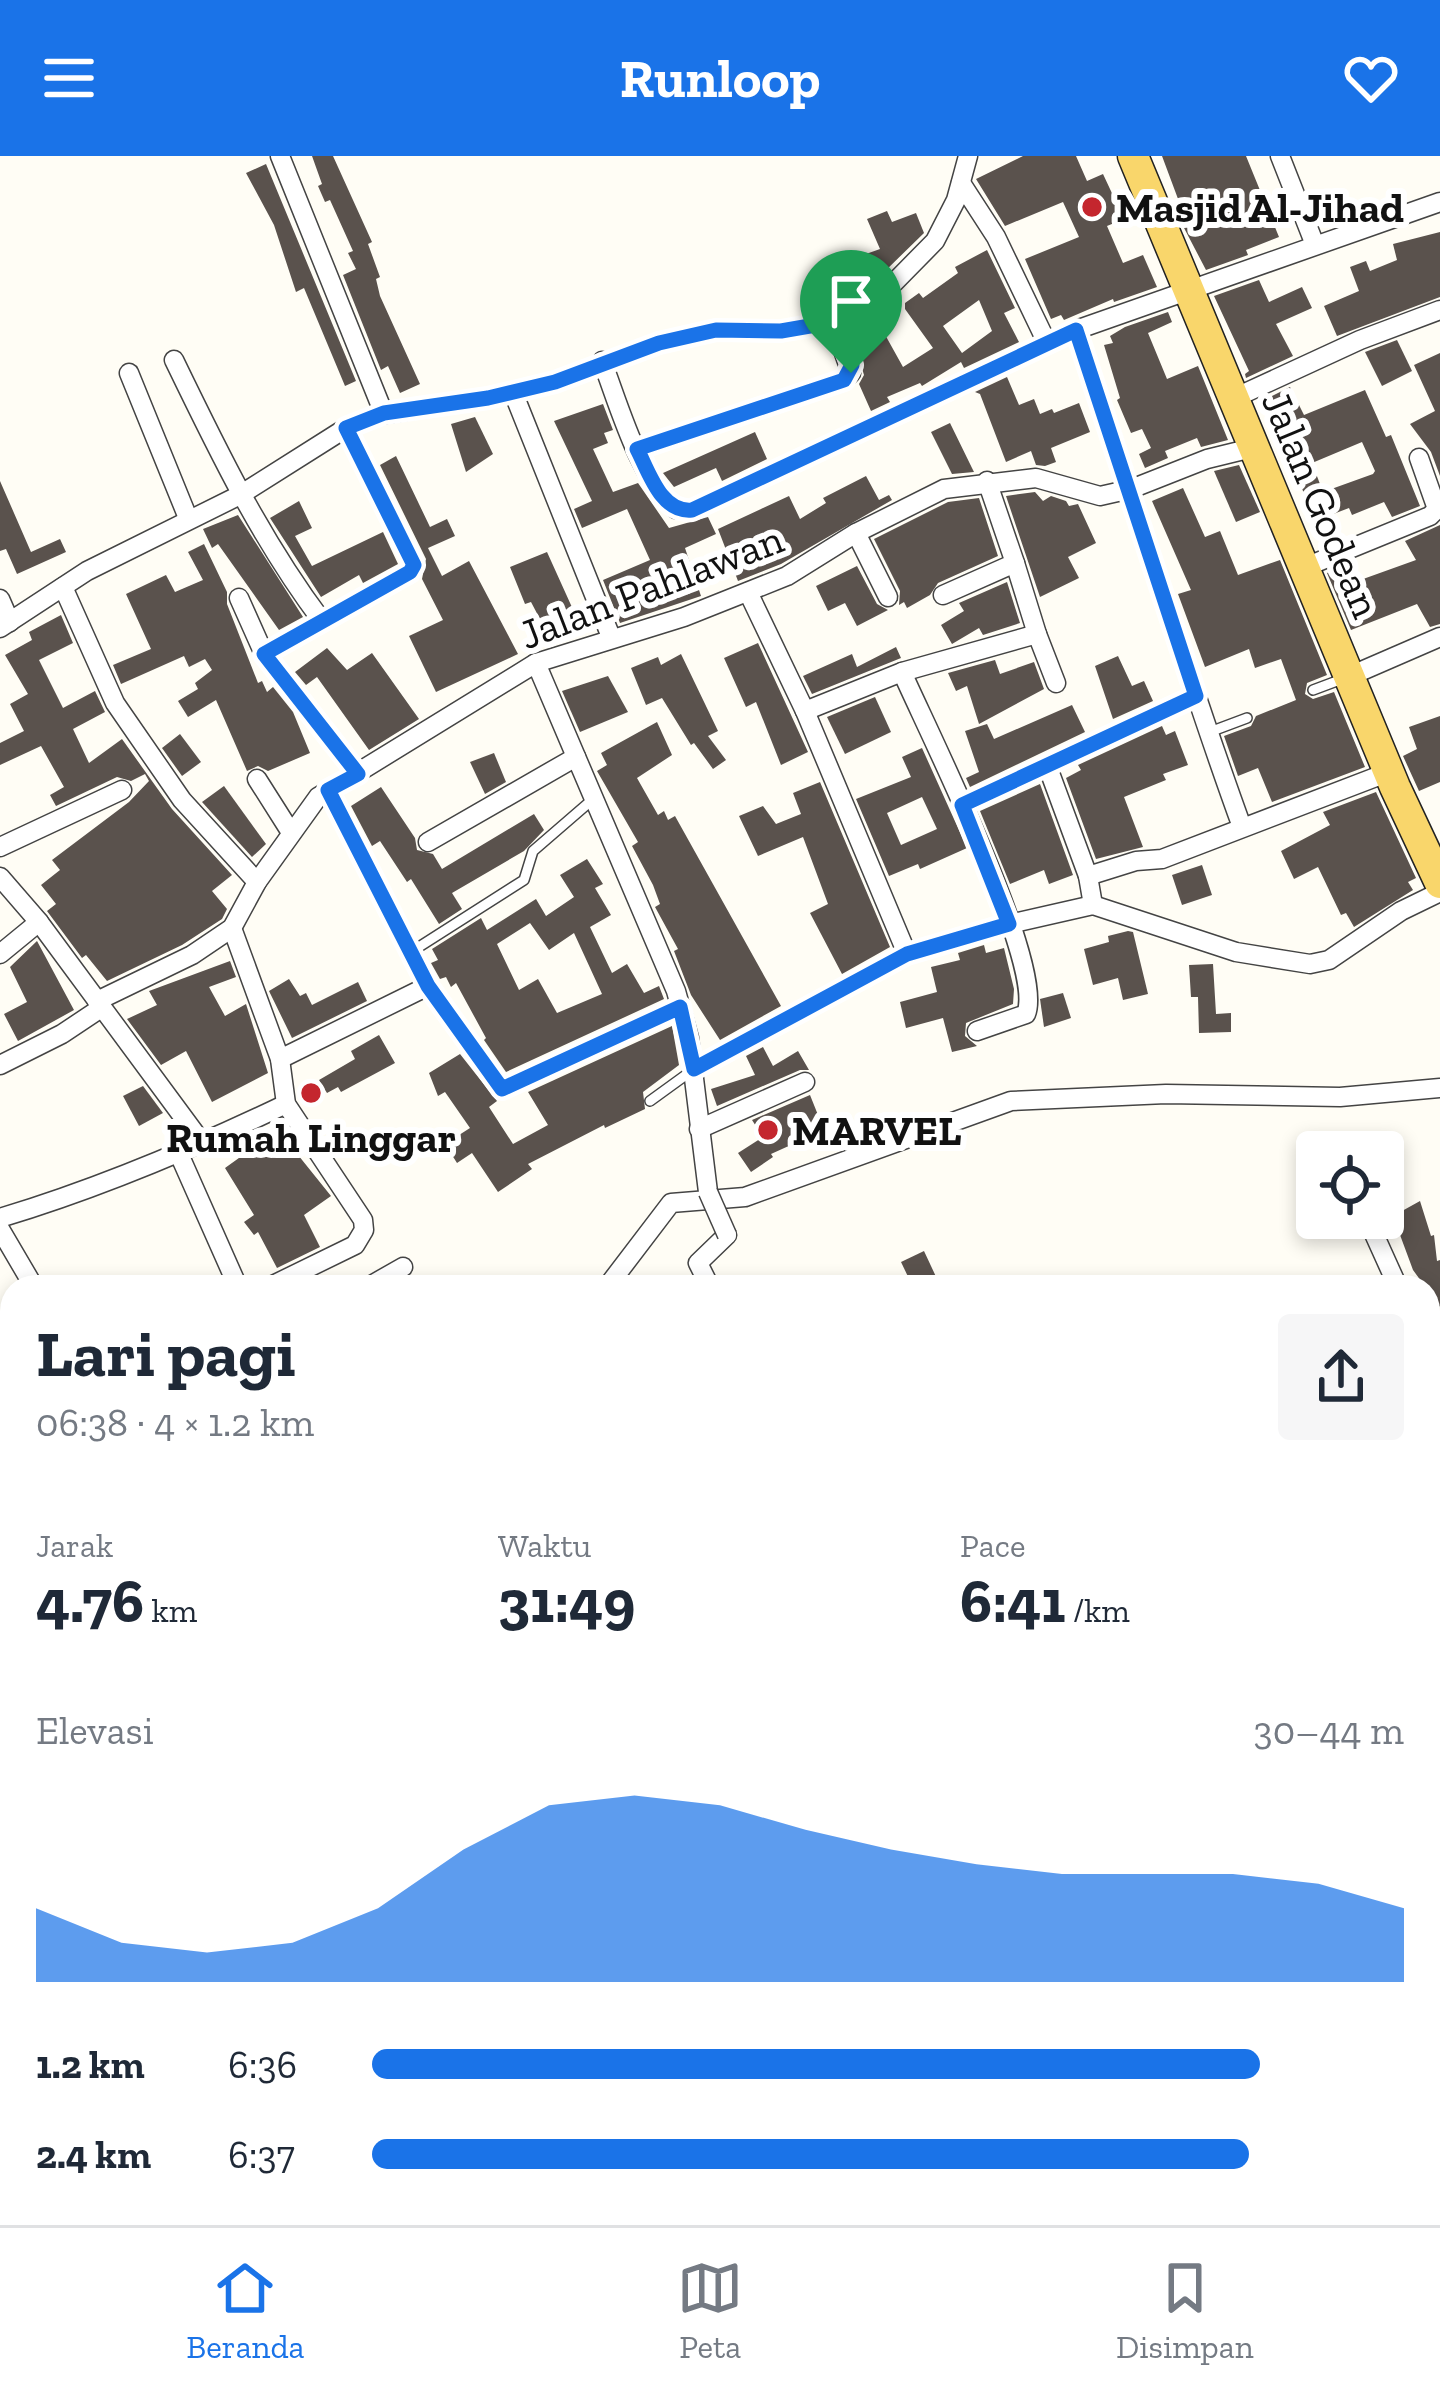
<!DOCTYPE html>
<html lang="id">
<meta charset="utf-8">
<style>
body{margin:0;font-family:"Zilla Slab",serif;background:#f6f6f7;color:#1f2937;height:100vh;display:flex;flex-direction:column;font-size:45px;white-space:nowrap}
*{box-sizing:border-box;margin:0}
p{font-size:39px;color:#747a83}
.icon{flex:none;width:66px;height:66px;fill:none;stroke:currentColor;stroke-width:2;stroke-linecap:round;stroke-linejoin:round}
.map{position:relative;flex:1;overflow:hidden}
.panel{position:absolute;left:0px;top:1119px;width:1440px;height:951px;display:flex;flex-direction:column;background:#fff;border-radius:36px 36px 0 0;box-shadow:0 6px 18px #0003}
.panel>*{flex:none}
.buttons{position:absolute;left:1296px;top:975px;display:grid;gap:24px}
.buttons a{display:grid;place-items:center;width:108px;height:108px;border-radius:12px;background:#fff;box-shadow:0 6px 18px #0003;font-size:60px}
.pin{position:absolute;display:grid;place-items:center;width:102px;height:102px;color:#fff;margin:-123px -51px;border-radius:50% 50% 50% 0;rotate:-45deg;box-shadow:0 0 12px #0007}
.pin .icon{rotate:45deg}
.round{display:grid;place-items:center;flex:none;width:126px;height:126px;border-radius:12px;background:#f6f6f7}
.summary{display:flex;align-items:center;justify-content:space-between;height:204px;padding:0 36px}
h1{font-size:66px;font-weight:700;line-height:90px}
.figures{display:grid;grid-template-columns:repeat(3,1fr);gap:18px;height:204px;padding:12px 36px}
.figures div{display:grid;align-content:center}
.figures b{font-size:60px;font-weight:700}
.figures small{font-size:33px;font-weight:400}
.figures p{font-size:33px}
.chart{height:336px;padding:24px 36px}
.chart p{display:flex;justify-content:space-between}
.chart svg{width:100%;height:216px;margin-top:12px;fill:#1a73e8;opacity:.7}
ul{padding:0 36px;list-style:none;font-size:39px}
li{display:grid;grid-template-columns:192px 144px 1fr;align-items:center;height:90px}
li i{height:30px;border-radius:15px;background:#1a73e8}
header{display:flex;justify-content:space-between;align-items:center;height:156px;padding:0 36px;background:#1a73e8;color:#fff;font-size:54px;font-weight:700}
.tabs{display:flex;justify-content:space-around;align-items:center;height:168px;border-top:3px solid #e0e1e3;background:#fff;font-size:33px;color:#747a83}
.tabs a{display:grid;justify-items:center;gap:6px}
.tabs .on{color:#1a73e8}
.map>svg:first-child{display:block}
.building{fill:#5a524d;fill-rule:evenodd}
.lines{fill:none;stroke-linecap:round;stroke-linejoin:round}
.lane-casing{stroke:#444;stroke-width:12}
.street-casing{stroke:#444;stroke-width:21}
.primary-casing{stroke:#222;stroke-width:33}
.lane{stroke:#fff;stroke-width:9}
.street{stroke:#fff;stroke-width:18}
.primary{stroke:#f9d66b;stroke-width:30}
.street-bridge-casing{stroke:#444;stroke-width:21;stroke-linecap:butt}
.street-bridge{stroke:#fff;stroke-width:18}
.route-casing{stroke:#fff;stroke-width:24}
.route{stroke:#1a73e8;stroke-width:15}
.poi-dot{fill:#c4262e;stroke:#fff;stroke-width:4.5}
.labels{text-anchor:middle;stroke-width:12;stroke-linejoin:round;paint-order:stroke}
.poi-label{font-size:42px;font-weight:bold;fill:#111;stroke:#fff;text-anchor:start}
.street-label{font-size:42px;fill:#111;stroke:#fff}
</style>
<header><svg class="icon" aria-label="menu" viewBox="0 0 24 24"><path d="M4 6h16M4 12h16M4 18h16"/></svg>Runloop<svg class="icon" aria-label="heart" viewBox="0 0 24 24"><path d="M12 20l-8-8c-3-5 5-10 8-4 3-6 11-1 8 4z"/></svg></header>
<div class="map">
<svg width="1440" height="2069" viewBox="0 0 1440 2069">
<rect width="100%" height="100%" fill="#fffdf5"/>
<g class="building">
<path d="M312 0H333L372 86 368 88 380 121 376 123 380 140 420 228 400 237 388 210 381 214 343 119 356 113 348 97 353 95 330 44 325 46 318 30 322 28Z"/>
<path d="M1023 0H1076L1087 25 1103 18 1124 63 1107 70 1123 107 1143 99 1157 131 1114 146 1113 143 1064 164 1061 159 1051 163 1025 103 1079 81 1063 46 1005 70 976 23Z"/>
<path d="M1162 0H1246L1279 81 1246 94 1248 99 1206 114 1183 70 1187 67Z"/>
<path d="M266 8 356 225 345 230 304 132 296 136 274 69 246 17Z"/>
<path d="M887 55 892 66 916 57 924 77 881 119 866 98 880 93 867 63Z"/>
<path d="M1440 76V141L1337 180 1324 150 1359 135 1350 111 1366 105 1370 115 1397 104 1393 88Z"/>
<path d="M987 94 1015 152 1004 157 1019 186 964 212 961 206 922 230 920 227 887 241 890 246 871 255 859 228 864 219 855 189 863 186 859 176 878 166 903 211 933 192 905 153V147L919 137 923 142 958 117 955 111ZM979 144 992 175 962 197 943 170Z"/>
<path d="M1259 124 1269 146 1302 131 1312 152 1276 168 1293 200 1246 222 1245 218 1249 215 1214 140Z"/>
<path d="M1168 156 1172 166 1148 177 1167 223 1198 210 1228 284 1201 291 1197 282 1165 295 1168 302 1145 312 1139 298 1151 292 1142 273 1131 277 1117 244 1120 242 1104 189 1113 187 1110 180 1125 171Z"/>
<path d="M1397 184 1412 215 1382 230 1365 196Z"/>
<path d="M1440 197V320L1431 296 1410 268 1435 255 1414 209Z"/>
<path d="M1007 221 1019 249 1034 243 1040 258 1052 253 1054 257 1079 247 1090 276 1051 292 1056 306 1045 310 1036 309 1031 295 1006 306 980 238 975 236Z"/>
<path d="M1290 231 1304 259 1365 234 1386 281 1391 279 1420 350 1392 361 1384 346 1352 359 1349 352 1315 365 1297 320 1290 323 1281 301 1296 295 1270 241ZM1362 286 1375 315 1373 318 1323 336 1312 307Z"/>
<path d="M603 248 613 274 604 277 608 287 593 293 613 336 638 327 669 372 708 361 716 378 685 392 701 440 620 467 603 424 650 404 627 353 582 372 574 353 592 345 554 265Z"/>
<path d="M475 261 493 298 466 316 451 268Z"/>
<path d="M950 267 972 312 974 316 952 318 931 276Z"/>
<path d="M755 276 767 303 722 325 716 312 674 331 663 317Z"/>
<path d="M396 300 430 371 447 363 455 380 428 392 442 420 469 405 518 498 436 536 409 480 443 464 422 423 426 403 380 309Z"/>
<path d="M1239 309 1260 356 1236 366 1214 315Z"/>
<path d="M866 320 879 344 889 339 892 344 781 408 738 425 718 373 789 340 800 363 826 347 823 342Z"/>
<path d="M0 325 31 396 60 383 66 396 17 418 6 393 0 395Z"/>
<path d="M1183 332 1205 381 1220 375 1238 419 1280 404 1327 519 1307 527 1305 538 1313 543 1334 536 1365 611 1272 646 1258 612 1238 620 1224 580 1251 570 1256 560 1296 544 1281 503 1255 512 1249 493 1205 511 1178 438 1191 434 1152 345Z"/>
<path d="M1035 336 1043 345 1051 340 1066 345 1069 350 1078 348 1096 387 1068 401 1079 422 1040 441 1006 340Z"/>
<path d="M979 342 998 400 938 427 930 439 907 452 904 446 899 449 900 435 874 383 948 346Z"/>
<path d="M299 345 312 372 295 380 312 410 383 376 398 408 363 427 359 419 321 441 270 362Z"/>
<path d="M238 359 303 461 279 474 218 388 212 392 203 373Z"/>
<path d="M1440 369V468L1430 471 1417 448 1351 474 1327 417 1344 410 1352 427 1416 404 1405 385Z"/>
<path d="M204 388 227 436V448L258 527 262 525 267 536 273 531 293 556 310 597 268 615 258 610 247 615 216 544 188 561 178 545 198 533 195 527 212 514 205 503 189 511 184 500 121 528 113 509 151 493 126 438 166 419 175 436 203 424 188 396Z"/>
<path d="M547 396 580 469 551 484 531 446 525 448 510 411Z"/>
<path d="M857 410 877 448 888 454 857 470 845 447 828 455 816 430Z"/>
<path d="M1007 426 1020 467 983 479 979 472 952 488 941 469 964 455 959 447Z"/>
<path d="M61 459 73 487 39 504 63 552 95 535 105 556 73 573 89 607 122 583 172 653 232 719 212 735 227 753 222 763 182 789 107 825 86 799 82 802 47 755 56 748 41 729 60 714 52 704 129 646 149 625 145 618 131 625 117 621 56 650 50 639 64 631 41 590 0 609V587L24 575 10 548 28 538 5 499 32 484 29 476Z"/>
<path d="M758 487 808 596 781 609 756 546 746 551 724 502Z"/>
<path d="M896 491 901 502 812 538 803 520 852 498 857 511Z"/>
<path d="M327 492 347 514 372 497 419 563 369 594 317 521 306 529 295 516Z"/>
<path d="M681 498 718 575 708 580 726 604 713 613 694 587 691 589 662 542 646 549 631 512 658 501 661 509Z"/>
<path d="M1118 500 1132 530 1144 525 1153 545 1113 563 1095 510Z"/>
<path d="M995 504 1000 518 1034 506 1044 533 979 568 967 530 956 535 948 517Z"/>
<path d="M608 520 628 556 580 576 562 535Z"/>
<path d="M875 541 891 576 845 598 827 561Z"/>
<path d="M1072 549 1085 576 970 631 966 622 979 616 965 575 987 568 994 583Z"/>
<path d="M1440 560V626L1419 635 1403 600 1417 593 1409 571Z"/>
<path d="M657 566 672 599 637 622 658 659 664 655 668 664 675 660 781 850 720 884 691 839 674 795 678 793 655 751 660 748 653 729 632 690 638 686 597 615 607 609 601 597Z"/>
<path d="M1162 570 1166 579 1175 575 1188 609 1163 618 1166 624 1124 641 1143 691 1096 703 1066 622 1081 614 1078 609Z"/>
<path d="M180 578 201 606 182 620 162 592Z"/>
<path d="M922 592 967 692 920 713 918 708 889 720 856 643 911 621 902 601ZM922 641 937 673 901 689 887 657Z"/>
<path d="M494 597 506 626 485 638 470 606Z"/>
<path d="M820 626 890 791 842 818 810 757 828 748 803 681 758 700 739 660 763 650 776 668 801 658 793 637Z"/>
<path d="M1040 628 1073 719 1049 728 1044 714 1010 728 980 655Z"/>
<path d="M224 630 266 688 252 701 202 646Z"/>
<path d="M381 631 415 682 417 694 433 698 442 713 534 658 544 674 524 695 452 737 462 753 439 768 411 723 407 726 380 685 372 690 351 650Z"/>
<path d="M1376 636 1416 722 1408 726 1413 734 1354 771 1346 757 1341 759 1318 711 1294 723 1281 695 1330 669 1323 656Z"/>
<path d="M587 703 603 728 595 732 611 759 590 771 612 817 627 808 644 837 659 830 664 843 506 916 484 884 486 882 456 827 451 831 446 821 440 823 431 807 438 804 432 793 481 762 487 774 536 743 546 760 574 741 560 719ZM530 767 549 794 574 777 602 838 557 857 538 823 519 834 497 788Z"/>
<path d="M1202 709 1212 739 1182 749 1172 719Z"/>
<path d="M1128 775 1133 776 1148 838 1123 844 1118 822 1093 829 1084 793 1109 786 1108 780Z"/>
<path d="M37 785 74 854 18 885 4 858 27 846 10 811Z"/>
<path d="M984 789 986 797 1004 792 1014 833 1013 848 966 867 965 880 977 890 952 896 943 862 906 872 900 846 937 836 931 811 960 804 958 797Z"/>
<path d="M230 805 236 821 209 831 225 860 246 848 268 917 212 946 186 895 161 909 127 863 157 849 149 835Z"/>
<path d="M1213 808 1216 858 1231 857V876L1199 877 1198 841H1191L1189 809Z"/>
<path d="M289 823 300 840 306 837 312 849 358 826 367 845 292 882 269 835Z"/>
<path d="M1063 837 1071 862 1044 871 1040 843Z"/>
<path d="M672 870 679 909 643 936 645 953 605 972 604 969 528 1008 532 1013 498 1036 472 997 457 1007 445 988 470 972 445 936 438 940 429 917 460 898 497 945 489 951 513 988 548 969 528 936Z"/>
<path d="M379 879 395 907 341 936 338 931 327 937 319 924 355 903 351 895Z"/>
<path d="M763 891 773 910 798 895 809 914H800L717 950 711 933 755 919 746 900Z"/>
<path d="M143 930 163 957 139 970 123 940Z"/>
<path d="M810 939 824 974 771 998 773 1001 751 1016 738 997 763 981 752 964Z"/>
<path d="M278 974 331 1040 304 1059 320 1091 277 1112 258 1076 254 1079 244 1066 254 1059 225 1012Z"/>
<path d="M1420 1045 1431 1080 1434 1079 1437 1105 1440 1104V1151L1413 1114 1393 1060Z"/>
<path d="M924 1095 938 1125 913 1131 901 1106Z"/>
</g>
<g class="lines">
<defs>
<g id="lane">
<path d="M1313 534 1345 522"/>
<path d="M1207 577 1247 562"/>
<path d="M411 796 524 724 533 695 592 644"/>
<path d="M650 945 690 916"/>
</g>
<g id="street">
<path d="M280 0 384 258"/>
<path d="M1280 0 1315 89"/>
<path d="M961 27 996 81 1047 187"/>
<path d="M1076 174C1133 339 1182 507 1242 671"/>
<path d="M174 204C218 295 261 384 322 465"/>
<path d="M602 205C619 249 639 323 676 353L692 354 1076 174 1440 46"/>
<path d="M129 217 188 362"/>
<path d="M513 236 611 481"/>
<path d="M1232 243 1360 184 1440 154"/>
<path d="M637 293 844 224 851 217 833 166"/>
<path d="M856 377 888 441"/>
<path d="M1015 407 1037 478"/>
<path d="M1303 412 1430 360 1437 353 1419 302"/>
<path d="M63 431 115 547 182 644 257 726"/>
<path d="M748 436 805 555 907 798"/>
<path d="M943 439 1015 407 987 325"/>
<path d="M239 442 264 498 358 618"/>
<path d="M0 443 10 466"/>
<path d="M0 472 87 415 240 339 346 272 384 258 488 242 555 226 659 187 716 174 781 175 833 166 859 153 878 143 935 85 956 44 968 0"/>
<path d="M264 498 411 416 414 409 346 272"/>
<path d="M536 507 676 835 689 882 708 1036"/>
<path d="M902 516C927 573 1046 810 1026 858L977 875"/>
<path d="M1350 520 1440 481"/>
<path d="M805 555 902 516 1037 478 1056 527"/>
<path d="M1047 609 1088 720 1093 749"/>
<path d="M257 623 290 675"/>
<path d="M328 634 428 830 502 933 680 851"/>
<path d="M962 649 1195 540"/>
<path d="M428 686 576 601"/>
<path d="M0 691 122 634"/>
<path d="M1088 720 1136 705 1162 703 1389 616"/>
<path d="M0 721 39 766 203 988"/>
<path d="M232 772 280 903 286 948 363 1064 364 1074 355 1089 269 1131"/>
<path d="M0 798 39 766"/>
<path d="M97 845 192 799 232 772 257 726 318 641 536 507 684 461 787 420 856 377 944 333 1036 322 1100 340 1131 333 1207 303 1252 292"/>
<path d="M280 903 428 830"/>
<path d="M0 909 62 878 101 852"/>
<path d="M694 913 907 798 1009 768 1093 749 1236 796 1310 808 1329 804 1401 755 1440 736"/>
<path d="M699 973 805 926"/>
<path d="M179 998 238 1131"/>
<path d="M0 1062C100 1032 192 993 286 948"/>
<path d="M1370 1069 1398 1131"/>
<path d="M0 1073 34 1131"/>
<path d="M368 1131 403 1111"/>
<path d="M607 1131 671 1047 745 1041 1011 945 1166 938 1340 941 1440 932"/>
<path d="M710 1131 698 1107 727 1079"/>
<path d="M1428 1199 1440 1226"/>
<path d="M0 1248 12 1258"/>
<path d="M0 1531 12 1546"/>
<path d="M1428 1828 1440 1854"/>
<path d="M1428 1867 1440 1891"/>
<path d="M1428 1999 1440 1991"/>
<path d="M118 2058 125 2069"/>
<path d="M379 2058 383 2069"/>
<path d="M573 2058 576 2069"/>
<path d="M991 2058 996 2069"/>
<path d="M1192 2058 1196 2069"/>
<path d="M1229 2058 1235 2069"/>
<path d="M164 2069 195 2058"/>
<path d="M1328 2069 1344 2058"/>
</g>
<path id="primary" d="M1133 0 1395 631 1440 727"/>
</defs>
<use href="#lane" class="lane-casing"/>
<use href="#street" class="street-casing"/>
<use href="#primary" class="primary-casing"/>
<use href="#lane" class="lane"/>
<use href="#street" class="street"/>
<use href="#primary" class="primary"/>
<defs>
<path id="street-bridge" d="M708 1036 727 1079"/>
</defs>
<use href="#street-bridge" class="street-bridge-casing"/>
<use href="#street-bridge" class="street-bridge"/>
</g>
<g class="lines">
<defs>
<path id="route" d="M833 166 852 209 844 224 637 293C649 316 661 357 692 354L1076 174 1196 540 962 649 1009 768 907 798 694 913 680 851 502 933 428 830 328 634 358 618 264 498 410 416 414 409 346 272 384 257 488 242 555 226 659 187 716 174 781 175Z"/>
</defs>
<use href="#route" class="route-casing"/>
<use href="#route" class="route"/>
</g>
<g class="poi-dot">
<circle cx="1092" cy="51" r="12"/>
<circle cx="311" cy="937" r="12"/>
<circle cx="768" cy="974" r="12"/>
</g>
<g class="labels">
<g class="poi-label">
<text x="1116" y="66">Masjid Al-Jihad</text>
<text x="792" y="989">MARVEL</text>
<text x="311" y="996" text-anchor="middle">Rumah Linggar</text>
</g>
<g class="street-label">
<text transform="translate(1322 348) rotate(67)" y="15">Jalan Godean</text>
<text transform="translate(651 430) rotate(-21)" y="15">Jalan Pahlawan</text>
</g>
</g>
</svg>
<div class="buttons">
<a><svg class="icon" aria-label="locate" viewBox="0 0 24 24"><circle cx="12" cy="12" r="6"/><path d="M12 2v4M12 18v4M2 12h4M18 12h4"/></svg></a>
</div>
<div class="pin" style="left:851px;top:217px;background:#1e9e55"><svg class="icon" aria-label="arrive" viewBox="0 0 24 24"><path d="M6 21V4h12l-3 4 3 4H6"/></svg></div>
<section class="panel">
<div class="summary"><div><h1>Lari pagi</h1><p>06:38 · 4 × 1.2 km</p></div><a class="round"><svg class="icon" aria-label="share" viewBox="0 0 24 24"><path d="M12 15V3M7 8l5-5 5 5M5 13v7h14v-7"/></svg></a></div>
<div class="figures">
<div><p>Jarak</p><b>4.76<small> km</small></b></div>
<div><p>Waktu</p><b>31:49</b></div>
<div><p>Pace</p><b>6:41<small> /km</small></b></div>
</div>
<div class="chart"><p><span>Elevasi</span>30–44 m</p>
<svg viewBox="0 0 160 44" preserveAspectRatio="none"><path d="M0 44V29L10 36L20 38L30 36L40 29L50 17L60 8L70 6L80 8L90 13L100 17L110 20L120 22L130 22L140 22L150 24L160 29V44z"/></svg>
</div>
<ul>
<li><b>1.2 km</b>6:36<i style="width:86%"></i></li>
<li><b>2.4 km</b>6:37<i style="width:85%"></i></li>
</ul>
</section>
</div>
<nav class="tabs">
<a class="on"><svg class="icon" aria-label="home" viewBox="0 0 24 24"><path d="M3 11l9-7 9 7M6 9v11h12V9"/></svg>Beranda</a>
<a><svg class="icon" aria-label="map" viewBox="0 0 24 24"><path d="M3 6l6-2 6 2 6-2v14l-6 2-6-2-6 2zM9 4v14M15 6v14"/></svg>Peta</a>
<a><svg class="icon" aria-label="saved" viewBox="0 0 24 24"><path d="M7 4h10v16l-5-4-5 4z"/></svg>Disimpan</a>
</nav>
